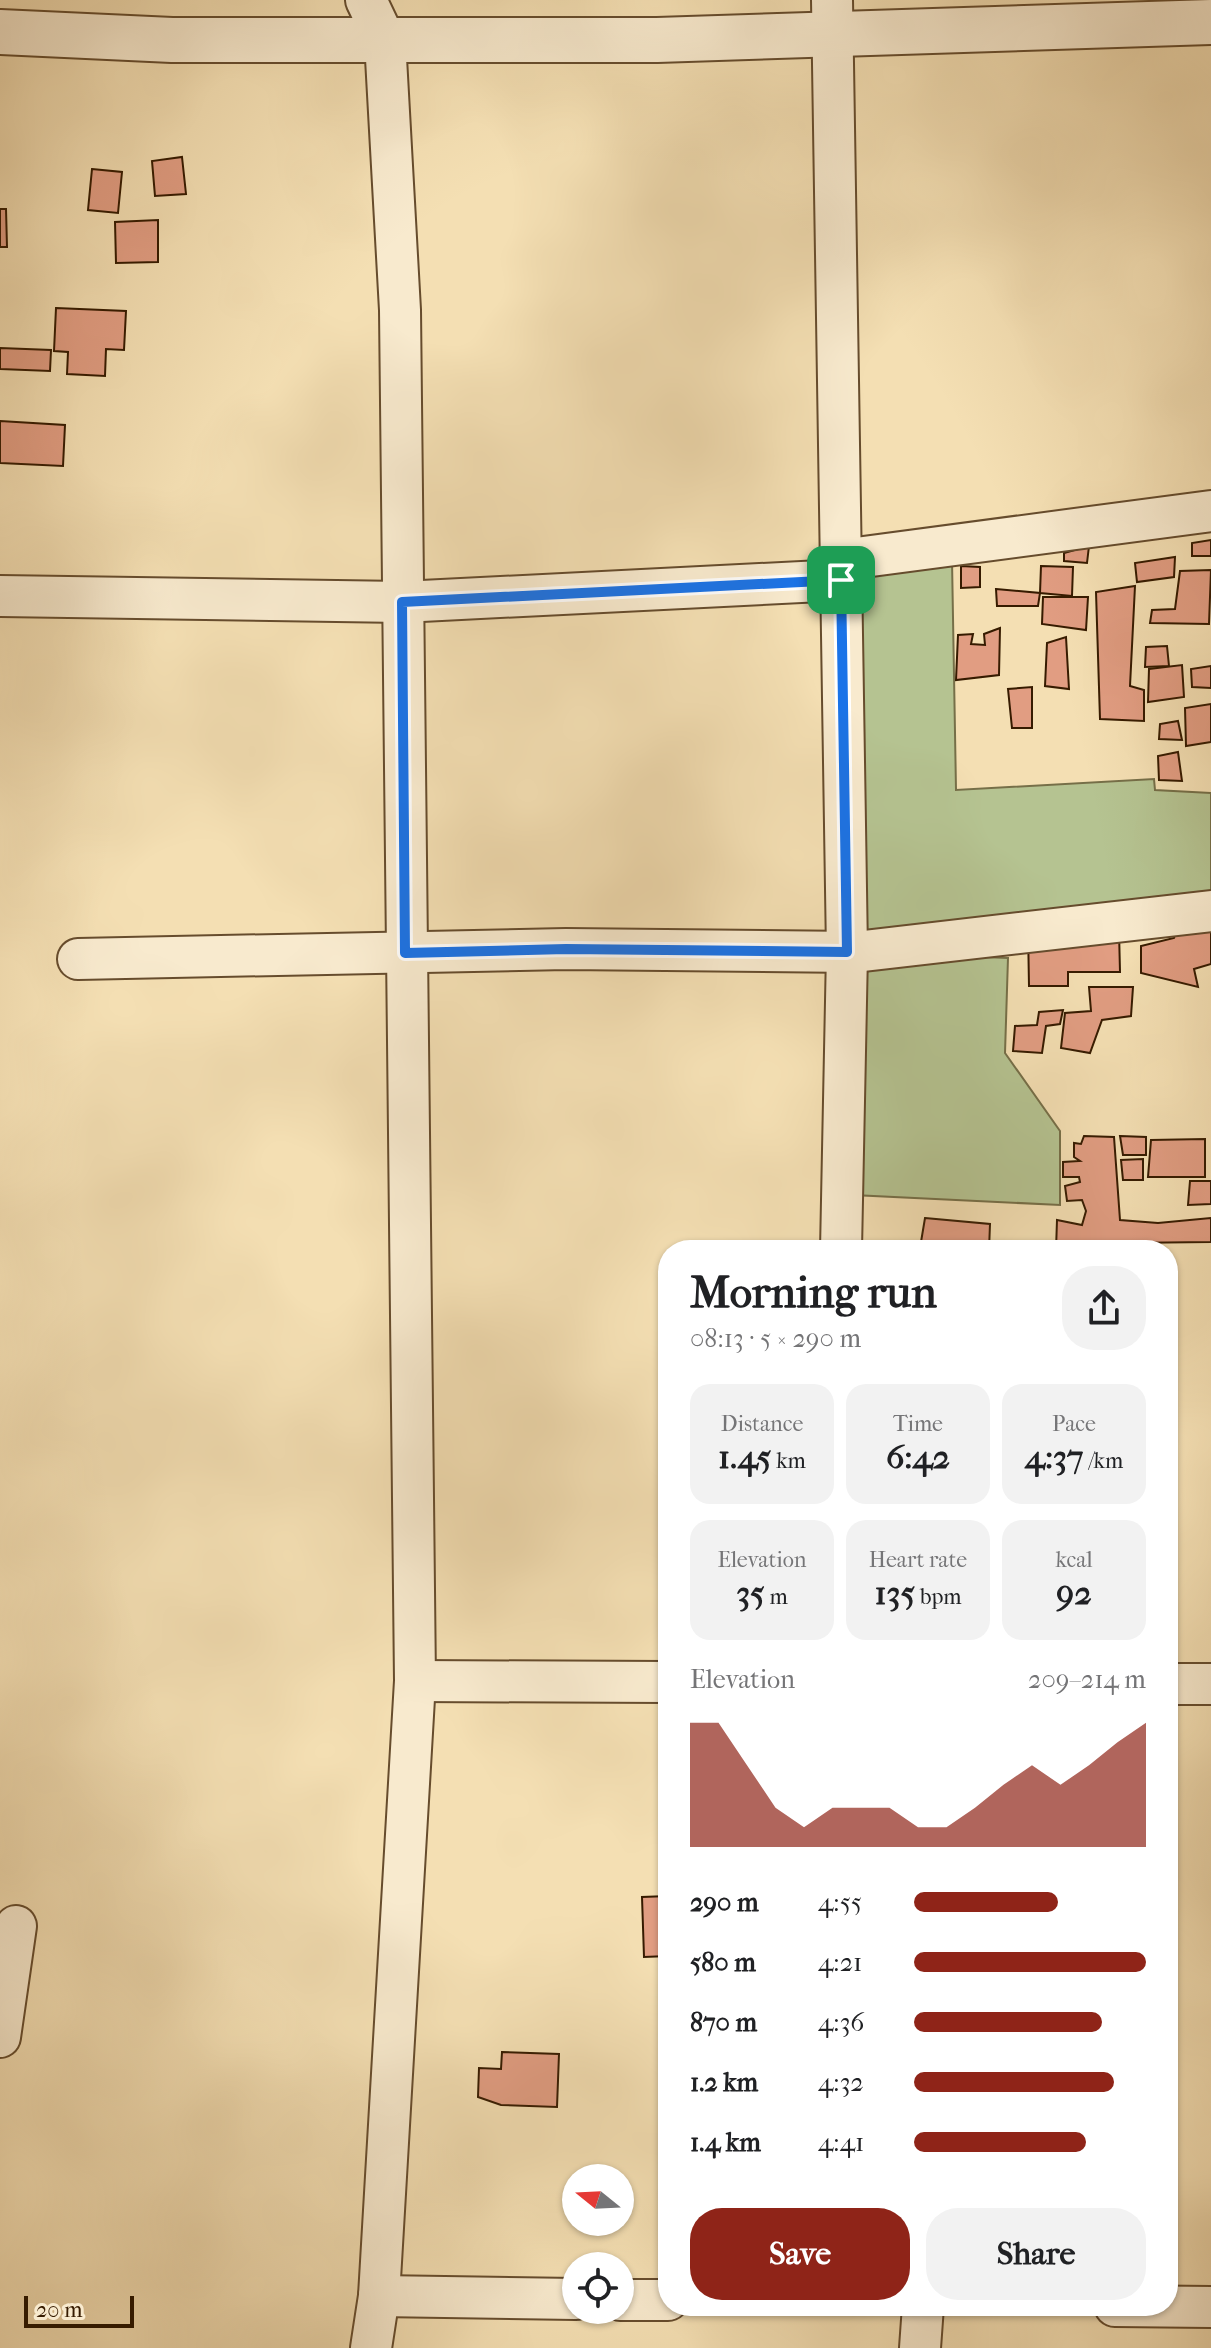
<!DOCTYPE html>
<meta charset="utf-8">
<style>
body{margin:0;font-family:"IM FELL French Canon",serif;background:#f2f2f2;color:#202124;height:100vh;display:flex;flex-direction:column;font-size:30px;white-space:nowrap}
*{box-sizing:border-box;margin:0}
p{font-size:26px;color:#757577}
.icon{flex:none;width:44px;height:44px;fill:none;stroke:currentColor;stroke-width:2;stroke-linecap:round;stroke-linejoin:round}
.map{position:relative;flex:1;overflow:hidden}
.side{position:absolute;left:658px;top:1240px;width:520px;height:1076px;display:flex;flex-direction:column;background:#fff;border-radius:32px;box-shadow:0 2px 6px #0004}
.side>*{flex:none}
.needle{width:52px;rotate:288deg}
.tools{position:absolute;left:562px;top:2164px;display:grid;gap:16px}
.tools a{display:grid;place-items:center;width:72px;height:72px;border-radius:50%;background:#fff;box-shadow:0 2px 6px #0004;font-size:40px}
.scale{position:absolute;left:24px;bottom:20px;width:110px;box-sizing:border-box;padding-left:8px;border:4px solid #361b00;border-top:0;font-size:22px;line-height:28px;white-space:nowrap;color:#361b00;-webkit-text-stroke:6px #f8eace;paint-order:stroke}
.pin{position:absolute;display:grid;place-items:center;width:68px;height:68px;color:#fff;margin:-34px;border-radius:16px;box-shadow:0 4px 12px #0006}
.round{display:grid;place-items:center;flex:none;width:84px;height:84px;border-radius:32px;background:#f2f2f2}
.headline{display:flex;align-items:center;justify-content:space-between;height:136px;padding:0 32px}
h1{font-size:44px;font-weight:700;line-height:60px}
.metrics{display:grid;grid-template-columns:repeat(3,1fr);gap:12px;height:136px;padding:8px 32px}
.metrics div{display:grid;align-content:center;border-radius:20px;background:#f2f2f2;text-align:center}
.metrics b{font-size:34px;font-weight:700}
.metrics small{font-size:22px;font-weight:400}
.metrics p{font-size:22px}
.chart{height:224px;padding:16px 32px}
.chart p{display:flex;justify-content:space-between}
.chart svg{width:100%;height:144px;margin-top:8px;fill:#8f2418;opacity:.7}
.cta{display:flex;gap:16px;margin-top:auto;padding:16px 32px}
.cta a{flex:1;height:92px;border-radius:32px;background:#8f2418;color:#fff;font-size:32px;font-weight:700;line-height:92px;text-align:center}
.cta a+a{background:#f2f2f2;color:#202124}
ul{padding:0 32px;list-style:none;font-size:26px}
li{display:grid;grid-template-columns:128px 96px 1fr;align-items:center;height:60px}
li i{height:20px;border-radius:10px;background:#8f2418}
.map>svg:first-child{display:block}
.green{fill:#b5c391;stroke:#766f48;stroke-width:2}
.building{fill:#e19d82;stroke:#361b00;stroke-width:2}
.lines{fill:none;stroke-linecap:round;stroke-linejoin:round}
.minor-casing{stroke:#664c2d;stroke-width:44}
.tertiary-casing{stroke:#664c2d;stroke-width:48}
.minor{stroke:#f8eace;stroke-width:40}
.tertiary{stroke:#f8eace;stroke-width:44}
.route-casing{stroke:#fff;stroke-width:16}
.route{stroke:#1a73e8;stroke-width:10}
</style>
<div class="map">
<svg width="1211" height="2348" viewBox="0 0 1211 2348">
<rect width="100%" height="100%" fill="#f4dfb3"/>
<filter id="stains"><feTurbulence type="fractalNoise" baseFrequency=".0025" numOctaves="4"/><feColorMatrix values="0 0 0 0 .2 0 0 0 0 .09 0 0 0 0 .02 0 0 0 .5 -.17"/></filter>
<radialGradient id="worn" r=".72"><stop offset=".6" stop-color="#630" stop-opacity="0"/><stop offset="1" stop-color="#630" stop-opacity=".3"/></radialGradient>
<g class="green">
<path d="M952 560 956 790 1154 779 1155 790 1211 793V900L854 943 846 567Z"/>
<path d="M855 952 1008 958 1005 1053 1060 1131V1205L853 1195Z"/>
</g>
<g class="building">
<path d="M182 157 186 194 155 196 152 161Z"/>
<path d="M92 169 122 172 118 213 88 210Z"/>
<path d="M0 209H6L7 247H0Z"/>
<path d="M158 220V262L116 263 115 222Z"/>
<path d="M56 308 126 311 124 350 106 349 105 376 67 374 68 352 54 351Z"/>
<path d="M0 348 51 350 50 371 0 369Z"/>
<path d="M0 421 65 425 63 466 0 463Z"/>
<path d="M1211 540V556H1192V543Z"/>
<path d="M1089 546 1087 563 1064 561V553Z"/>
<path d="M1175 557 1174 577 1137 582 1135 563Z"/>
<path d="M961 566 980 567V587L961 588Z"/>
<path d="M1041 566 1073 567 1072 596 1040 593Z"/>
<path d="M1211 570 1209 624 1150 623 1152 610 1175 609 1180 571Z"/>
<path d="M1135 586 1130 686 1144 690V721L1100 719 1096 592Z"/>
<path d="M996 589 1040 593 1038 606H997Z"/>
<path d="M1043 597H1088L1086 630 1042 624Z"/>
<path d="M1000 628 999 675 956 680 958 635 973 634 971 644 985 645 984 634Z"/>
<path d="M1066 637 1069 689 1045 686 1047 643Z"/>
<path d="M1167 646 1169 666 1145 667 1146 647Z"/>
<path d="M1182 665 1184 697 1148 702 1149 669Z"/>
<path d="M1211 666V688L1192 687 1191 669Z"/>
<path d="M1032 687V728H1012L1008 689Z"/>
<path d="M1211 704V742L1186 746 1185 708Z"/>
<path d="M1178 721 1182 740 1159 739 1160 724Z"/>
<path d="M1178 752 1182 781 1159 780 1158 756Z"/>
<path d="M1178 926 1211 928V964L1194 969 1198 987 1141 973V946L1174 938Z"/>
<path d="M1028 929 1119 931 1120 972H1068V986H1029Z"/>
<path d="M1089 987H1133L1131 1016 1102 1020 1090 1053 1061 1048 1065 1013 1091 1011Z"/>
<path d="M1063 1010 1060 1024 1046 1026 1042 1053 1013 1051 1015 1026 1037 1025 1039 1012Z"/>
<path d="M1084 1136 1114 1137 1120 1220 1158 1223 1211 1218V1242L1122 1243V1250H1056L1057 1220 1082 1225 1086 1211 1082 1200 1067 1201 1065 1186 1080 1182 1079 1177H1063V1162L1080 1161 1074 1157V1143L1081 1144Z"/>
<path d="M1120 1136 1146 1137V1155H1123Z"/>
<path d="M1205 1139V1177H1148L1151 1140Z"/>
<path d="M1143 1159V1180H1123L1121 1160Z"/>
<path d="M1190 1181H1211V1204L1188 1205Z"/>
<path d="M925 1218 990 1224 989 1250H893L894 1243 921 1242Z"/>
<path d="M668 1896V1956L644 1957 642 1897Z"/>
<path d="M502 2052 559 2054 557 2107 501 2105 478 2097 479 2068 501 2069Z"/>
</g>
<g class="lines">
<defs>
<g id="minor">
<path d="M366 0 385 40 400 310 415 1681 379 2296 371 2348"/>
<path d="M832 0 847 952 841 1250"/>
<path d="M841 560 1211 511"/>
<path d="M0 596 402 602 841 580"/>
<path d="M78 959 566 949 855 952 1211 911"/>
<path d="M415 1681 668 1682"/>
<path d="M1168 1684H1211"/>
<path d="M0 2037 16 1926"/>
<path d="M379 2296 576 2299"/>
<path d="M620 2300H668"/>
<path d="M1115 2306 1211 2307"/>
<path d="M920 2348 923 2306"/>
</g>
<path id="tertiary" d="M0 32 172 40H657L1211 22"/>
</defs>
<use href="#minor" class="minor-casing"/>
<use href="#tertiary" class="tertiary-casing"/>
<use href="#minor" class="minor"/>
<use href="#tertiary" class="tertiary"/>
</g>
<g class="lines">
<defs>
<path id="route" d="M841 580 847 952 566 949 405 953 402 602Z"/>
</defs>
<use href="#route" class="route-casing"/>
<use href="#route" class="route"/>
</g>
<rect width="100%" height="100%" filter="url(#stains)"/>
<rect width="100%" height="100%" fill="url(#worn)"/>
</svg>
<div class="tools">
<a><svg class="needle" viewBox="-14 -14 28 28"><path d="M0-13l5 13h-10z" fill="#e53935"/><path d="M0 13l5-13h-10z" fill="#757577"/></svg></a>
<a><svg class="icon" aria-label="locate" viewBox="0 0 24 24"><circle cx="12" cy="12" r="6"/><path d="M12 2v4M12 18v4M2 12h4M18 12h4"/></svg></a>
</div>
<div class="scale">20 m</div>
<div class="pin" style="left:841px;top:580px;background:#1e9e55"><svg class="icon" aria-label="arrive" viewBox="0 0 24 24"><path d="M6 21V4h12l-3 4 3 4H6"/></svg></div>
<section class="side">
<div class="headline"><div><h1>Morning run</h1><p>08:13 · 5 × 290 m</p></div><a class="round"><svg class="icon" aria-label="share" viewBox="0 0 24 24"><path d="M12 15V3M7 8l5-5 5 5M5 13v7h14v-7"/></svg></a></div>
<div class="metrics">
<div><p>Distance</p><b>1.45<small> km</small></b></div>
<div><p>Time</p><b>6:42</b></div>
<div><p>Pace</p><b>4:37<small> /km</small></b></div>
</div>
<div class="metrics">
<div><p>Elevation</p><b>35<small> m</small></b></div>
<div><p>Heart rate</p><b>135<small> bpm</small></b></div>
<div><p>kcal</p><b>92</b></div>
</div>
<div class="chart"><p><span>Elevation</span>209–214 m</p>
<svg viewBox="0 0 160 44" preserveAspectRatio="none"><path d="M0 44V6L10 6L20 19L30 32L40 38L50 32L60 32L70 32L80 38L90 38L100 32L110 25L120 19L130 25L140 19L150 12L160 6V44z"/></svg>
</div>
<ul>
<li><b>290 m</b>4:55<i style="width:62%"></i></li>
<li><b>580 m</b>4:21<i style="width:100%"></i></li>
<li><b>870 m</b>4:36<i style="width:81%"></i></li>
<li><b>1.2 km</b>4:32<i style="width:86%"></i></li>
<li><b>1.4 km</b>4:41<i style="width:74%"></i></li>
</ul>
<div class="cta"><a>Save</a><a>Share</a></div>
</section>
</div>
